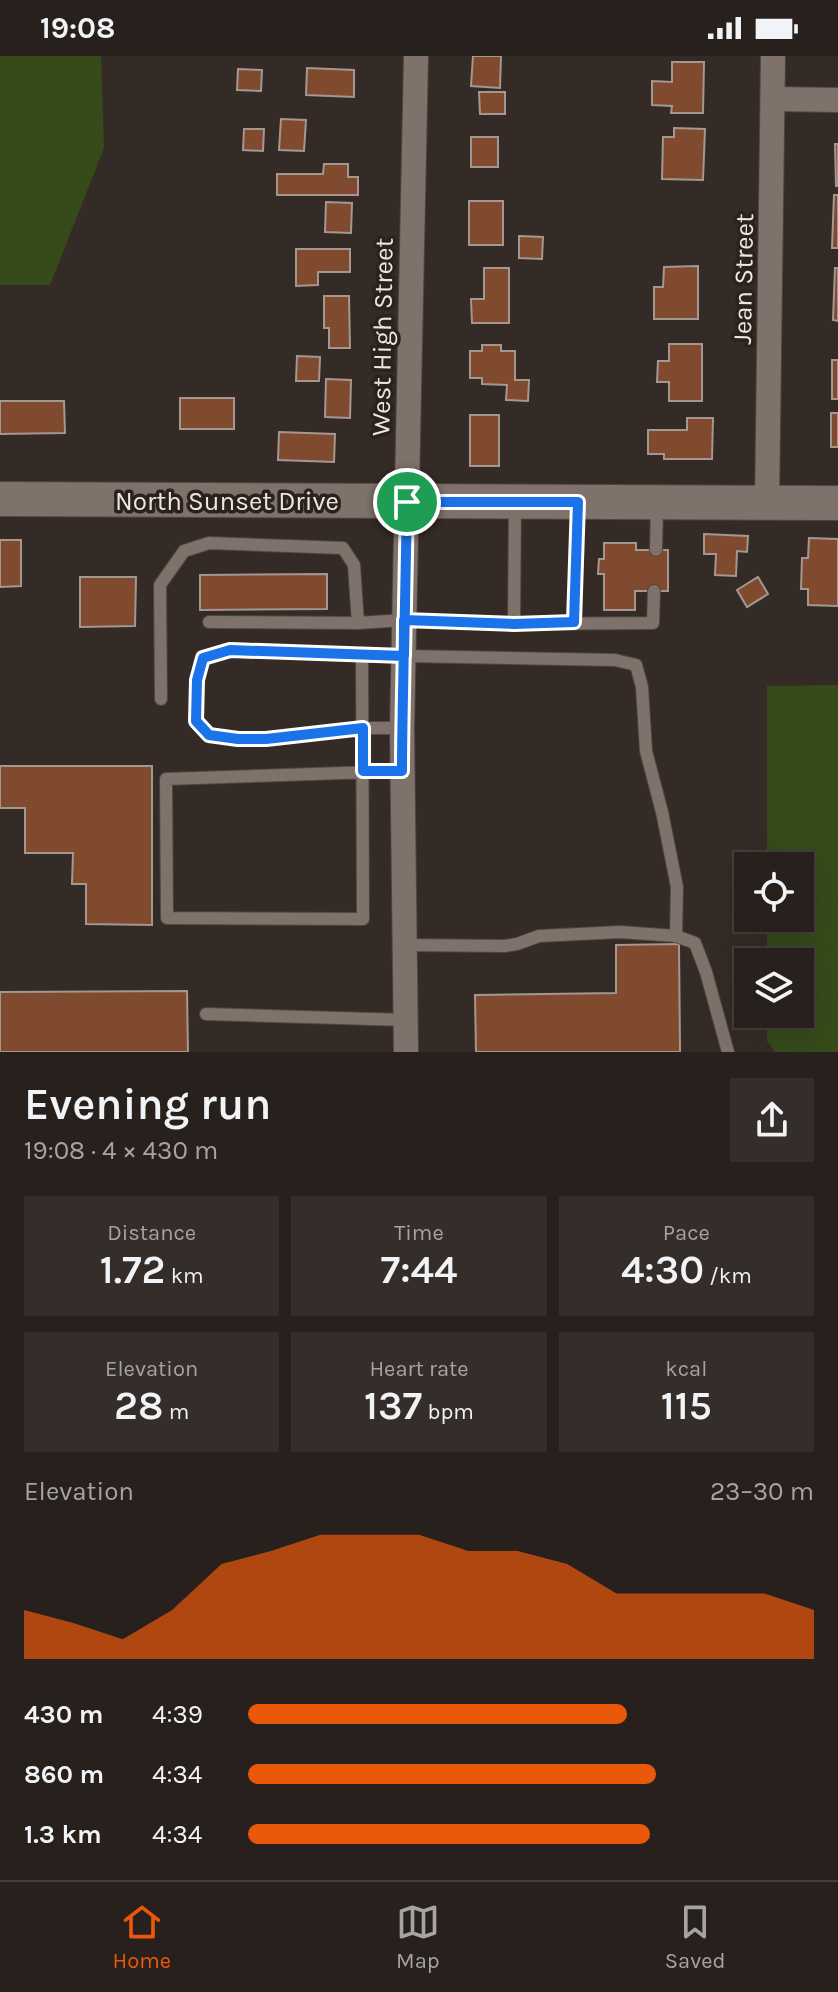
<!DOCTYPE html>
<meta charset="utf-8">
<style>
body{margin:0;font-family:Karla,sans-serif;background:#342d29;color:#f1f3f6;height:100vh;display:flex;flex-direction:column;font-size:30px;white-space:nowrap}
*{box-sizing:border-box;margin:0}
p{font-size:26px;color:#a5a3a3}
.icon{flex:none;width:44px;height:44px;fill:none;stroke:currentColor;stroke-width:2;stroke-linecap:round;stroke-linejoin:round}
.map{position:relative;height:996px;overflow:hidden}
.panel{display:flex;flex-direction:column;background:#28201c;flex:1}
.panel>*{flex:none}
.fabs{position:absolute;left:734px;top:796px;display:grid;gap:16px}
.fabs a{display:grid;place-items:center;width:80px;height:80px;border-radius:0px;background:#28201c;box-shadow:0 8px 32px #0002,0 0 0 2px #443e3b;font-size:40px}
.pin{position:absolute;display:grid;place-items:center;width:68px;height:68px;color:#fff;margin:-34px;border:4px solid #fff;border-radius:50%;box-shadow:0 2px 8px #0007}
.round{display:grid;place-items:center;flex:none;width:84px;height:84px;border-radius:0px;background:#342d29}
.headline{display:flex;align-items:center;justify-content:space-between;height:136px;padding:0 24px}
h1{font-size:44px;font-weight:600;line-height:60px}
.stats{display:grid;grid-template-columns:repeat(3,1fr);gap:12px;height:136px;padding:8px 24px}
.stats div{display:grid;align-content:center;border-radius:0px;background:#342d29;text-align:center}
.stats b{font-size:40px;font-weight:600}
.stats small{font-size:22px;font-weight:400}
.stats p{font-size:22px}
.chart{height:224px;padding:16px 24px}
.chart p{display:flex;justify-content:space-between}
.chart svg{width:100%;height:144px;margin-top:8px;fill:#ea580c;opacity:.7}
ul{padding:0 24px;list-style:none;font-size:26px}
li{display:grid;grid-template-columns:128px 96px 1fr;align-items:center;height:60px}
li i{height:20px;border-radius:10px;background:#ea580c}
.status{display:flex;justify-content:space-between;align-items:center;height:56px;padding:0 40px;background:#28201c;direction:ltr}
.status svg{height:22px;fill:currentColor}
.tab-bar{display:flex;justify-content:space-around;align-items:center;height:112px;border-top:2px solid #443e3b;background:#28201c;font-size:22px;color:#a5a3a3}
.tab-bar a{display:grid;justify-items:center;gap:4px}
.tab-bar .selected{color:#ea580c}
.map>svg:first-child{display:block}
.green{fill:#364a1a}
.building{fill:#7f4a2d;stroke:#a49791;stroke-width:2}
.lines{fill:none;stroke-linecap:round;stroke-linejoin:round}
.lane-casing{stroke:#4f4642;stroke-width:14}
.street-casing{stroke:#4f4642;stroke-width:26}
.secondary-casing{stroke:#4f4642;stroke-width:36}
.lane{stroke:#7e726b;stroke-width:12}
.street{stroke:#7e726b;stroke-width:24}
.secondary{stroke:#7e726b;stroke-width:34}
.route-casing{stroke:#fff;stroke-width:16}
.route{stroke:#1a73e8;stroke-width:10}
.labels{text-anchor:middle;stroke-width:7;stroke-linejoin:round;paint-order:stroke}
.street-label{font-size:26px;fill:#ede6e2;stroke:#2b221d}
</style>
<div class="status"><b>19:08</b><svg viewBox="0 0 49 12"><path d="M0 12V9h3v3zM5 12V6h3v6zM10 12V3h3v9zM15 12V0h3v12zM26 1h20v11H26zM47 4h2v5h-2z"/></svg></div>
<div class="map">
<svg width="838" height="996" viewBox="0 0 838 996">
<rect width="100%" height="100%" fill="#352b26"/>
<g class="green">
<path d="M0 0H101L104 92 50 229H0Z"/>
<path d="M838 629V996H775L767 985V958H800V906H767V862H800V810H767V630Z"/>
</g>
<g class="building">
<path d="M473 0H501L500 32 471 30Z"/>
<path d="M672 6H704L703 57H671L672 50 652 49V25L672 26Z"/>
<path d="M307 12 354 14V41L306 39Z"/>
<path d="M238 13 262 14 261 35 237 34Z"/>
<path d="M479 36H505V58H480Z"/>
<path d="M281 63 306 64 304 95 279 94Z"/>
<path d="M674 72 705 73 703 124 662 123 663 81H674Z"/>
<path d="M244 73H264L263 95 243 94Z"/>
<rect x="471" y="81" width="27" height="30"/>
<path d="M835 88H838V130H836Z"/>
<path d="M324 108H348V121H358V139H277V118H323Z"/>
<path d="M834 139H838V192H832Z"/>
<rect x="469" y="145" width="34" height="44"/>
<path d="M326 146 352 147 351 177 325 176Z"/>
<path d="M519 180 543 181 542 203 519 202Z"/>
<path d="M296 193H350V216H318V229L296 230Z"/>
<path d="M698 210V263H654V231H663L664 211Z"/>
<path d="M484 212H509V267H472L471 243H484Z"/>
<path d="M835 212H838V265L833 264Z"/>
<path d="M324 240H349L350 292H329V272H324Z"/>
<path d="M669 288H702V345H669V326H657L658 305H669Z"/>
<path d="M482 289H501V295H515V324H529L528 345 506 344 507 329 482 328V322H470V295H482Z"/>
<path d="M297 300 320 301 319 325H296Z"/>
<rect x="832" y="304" width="6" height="39"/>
<path d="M326 323 351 324 350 362 325 361Z"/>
<rect x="180" y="342" width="54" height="31"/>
<path d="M0 345H64L65 377 0 378Z"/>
<rect x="831" y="357" width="7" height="34"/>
<rect x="470" y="359" width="29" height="51"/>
<path d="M687 362H713L712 403H664V398H648V374H687Z"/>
<path d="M279 376 335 378 334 406 278 404Z"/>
<path d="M704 478 748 480 747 496 737 495 736 520 715 519 716 498H704Z"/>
<path d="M809 482 838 483V550L808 549V533H801L802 502H808Z"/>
<path d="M0 484H21V530L0 531Z"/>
<path d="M604 487H636V494H668V535H635V554H604V518H598L599 503H604Z"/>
<path d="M327 518V553L200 554V519Z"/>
<path d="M80 521H136L135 570 80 571Z"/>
<path d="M758 521 768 538 747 551 737 534Z"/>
<path d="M0 710H152V869L86 868V828H72L73 797H25V752H0Z"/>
<path d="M679 888 680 996H476L475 939 616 937V889Z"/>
<path d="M187 935 188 996H0V936Z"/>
</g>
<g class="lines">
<defs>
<g id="lane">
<path d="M656 494 657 450"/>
<path d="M209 566 358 567"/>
<path d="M574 566 577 449"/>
<path d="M514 568 515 447"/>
<path d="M362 599 363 863 167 862 166 723 402 715"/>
<path d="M161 643 160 529 184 495 209 487 343 492 354 509 358 567 404 564 514 568 653 567 654 535"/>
<path d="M402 672H363L266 683H238L209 679 196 665 197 624 203 602 230 594 354 599 615 604 636 609 642 631 646 695 662 756 677 831 676 880"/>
<path d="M405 889 505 890 517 888 539 880 620 876 676 880 695 887 706 916 728 996"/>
<path d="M206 958 406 964"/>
</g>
<g id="street">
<path d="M773 43 838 44"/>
<path d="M767 448 773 0"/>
<path d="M406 996 402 672 416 0"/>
</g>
<path id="secondary" d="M0 443 838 447"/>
</defs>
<use href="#lane" class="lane-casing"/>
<use href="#street" class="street-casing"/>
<use href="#secondary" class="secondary-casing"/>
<use href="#lane" class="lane"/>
<use href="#street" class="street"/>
<use href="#secondary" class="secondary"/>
</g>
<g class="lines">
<defs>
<path id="route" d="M407 446 404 600 230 594 203 602 197 624 196 665 209 679 238 683H266L363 672V715H402C402 664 404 614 404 564L514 568 574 566 578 446H407"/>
</defs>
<use href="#route" class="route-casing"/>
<use href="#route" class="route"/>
</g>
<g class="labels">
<g class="street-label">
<text transform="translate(743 223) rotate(-89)" y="9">Jean Street</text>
<text transform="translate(382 281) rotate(-89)" y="9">West High Street</text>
<text x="227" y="454">North Sunset Drive</text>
</g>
</g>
</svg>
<div class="fabs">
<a><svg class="icon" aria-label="locate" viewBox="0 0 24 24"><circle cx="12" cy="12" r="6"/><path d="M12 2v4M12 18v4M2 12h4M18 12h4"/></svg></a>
<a><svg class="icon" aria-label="layers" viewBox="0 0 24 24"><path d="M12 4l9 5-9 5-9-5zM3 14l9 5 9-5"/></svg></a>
</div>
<div class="pin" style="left:407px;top:446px;background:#1e9e55"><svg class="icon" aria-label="arrive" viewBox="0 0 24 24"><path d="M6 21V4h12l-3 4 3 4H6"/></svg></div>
</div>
<section class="panel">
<div class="headline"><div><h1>Evening run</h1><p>19:08 · 4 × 430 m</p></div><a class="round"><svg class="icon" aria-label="share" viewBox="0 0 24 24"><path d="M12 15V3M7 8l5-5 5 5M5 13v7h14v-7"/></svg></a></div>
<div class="stats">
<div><p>Distance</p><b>1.72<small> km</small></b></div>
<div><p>Time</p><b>7:44</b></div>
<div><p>Pace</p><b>4:30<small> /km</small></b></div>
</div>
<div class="stats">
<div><p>Elevation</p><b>28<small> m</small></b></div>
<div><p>Heart rate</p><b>137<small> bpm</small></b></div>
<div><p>kcal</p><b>115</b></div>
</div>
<div class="chart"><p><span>Elevation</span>23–30 m</p>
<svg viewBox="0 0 160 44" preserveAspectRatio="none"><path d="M0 44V29L10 33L20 38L30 29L40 15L50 11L60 6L70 6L80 6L90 11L100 11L110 15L120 24L130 24L140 24L150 24L160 29V44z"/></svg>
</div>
<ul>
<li><b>430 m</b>4:39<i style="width:67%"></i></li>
<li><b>860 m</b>4:34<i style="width:72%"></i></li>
<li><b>1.3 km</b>4:34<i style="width:71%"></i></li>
</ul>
</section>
<nav class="tab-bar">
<a class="selected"><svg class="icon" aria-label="home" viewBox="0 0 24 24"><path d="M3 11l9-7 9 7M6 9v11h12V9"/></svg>Home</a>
<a><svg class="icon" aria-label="map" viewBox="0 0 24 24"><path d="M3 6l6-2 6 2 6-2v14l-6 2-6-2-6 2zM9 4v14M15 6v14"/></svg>Map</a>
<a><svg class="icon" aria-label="saved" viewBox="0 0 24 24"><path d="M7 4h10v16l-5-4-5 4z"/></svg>Saved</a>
</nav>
